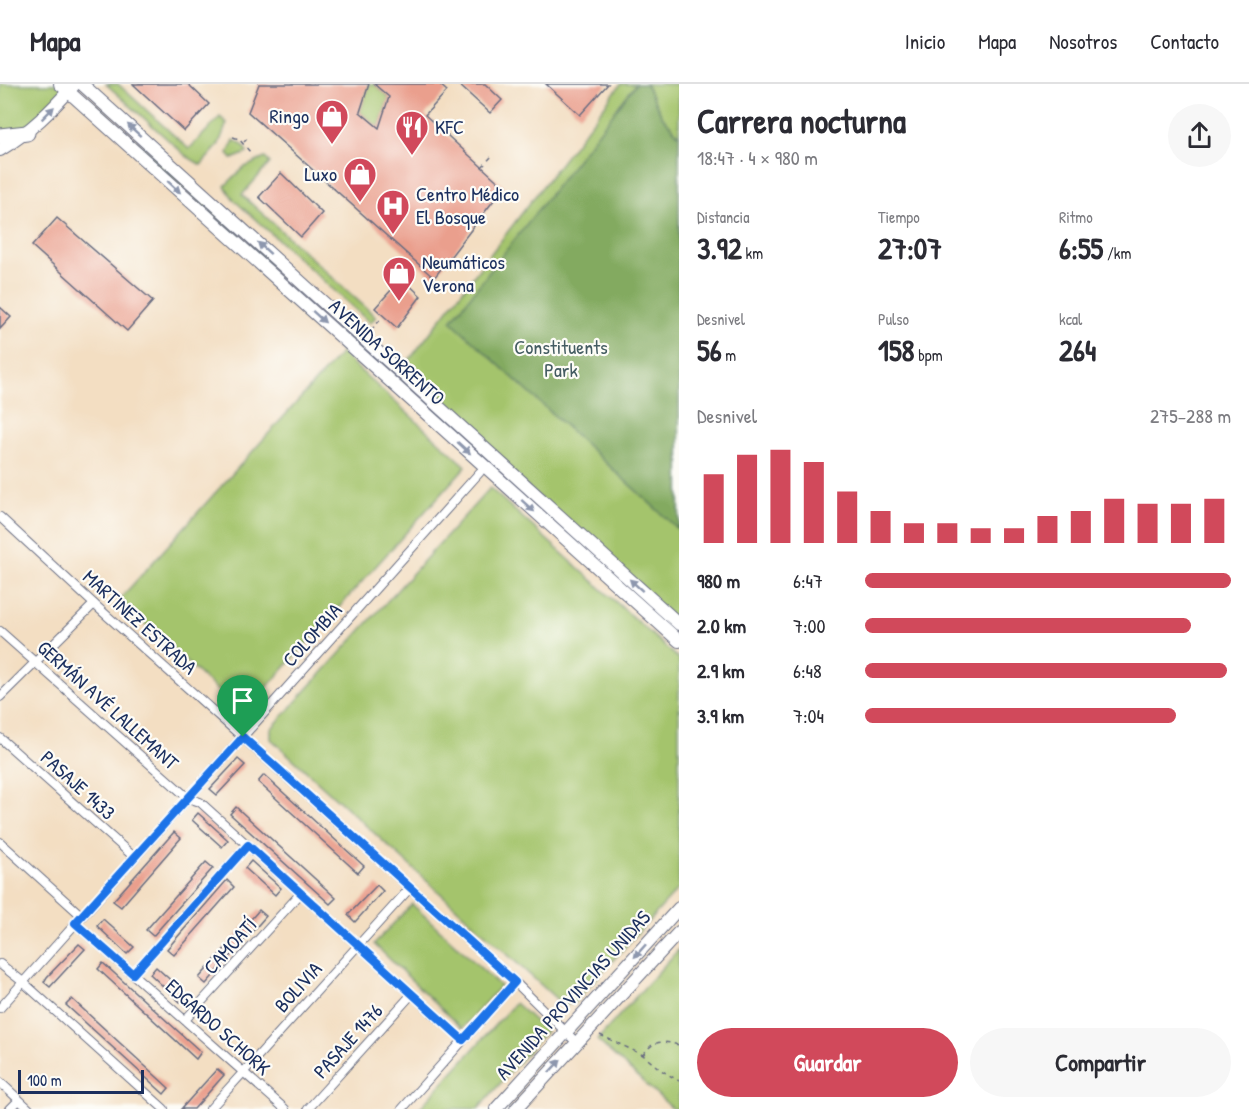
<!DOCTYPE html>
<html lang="es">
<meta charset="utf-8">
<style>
body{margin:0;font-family:"Patrick Hand",sans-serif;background:#f7f7f7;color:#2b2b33;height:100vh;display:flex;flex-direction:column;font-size:22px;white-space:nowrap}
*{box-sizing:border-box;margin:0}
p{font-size:20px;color:#7c7c81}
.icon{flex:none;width:33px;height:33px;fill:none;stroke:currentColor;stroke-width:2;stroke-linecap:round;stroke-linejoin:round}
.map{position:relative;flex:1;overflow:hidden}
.sheet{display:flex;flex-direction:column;background:#fff;width:570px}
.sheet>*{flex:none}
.scale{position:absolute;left:18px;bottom:15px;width:126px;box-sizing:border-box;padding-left:6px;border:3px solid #1b2f5e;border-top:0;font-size:16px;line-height:21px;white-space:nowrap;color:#1b2f5e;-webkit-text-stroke:4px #fdfcf7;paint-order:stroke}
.pin{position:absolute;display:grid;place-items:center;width:51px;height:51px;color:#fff;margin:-62px -26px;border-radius:50% 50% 50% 0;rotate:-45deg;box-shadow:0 0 6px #0007}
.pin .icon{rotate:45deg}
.round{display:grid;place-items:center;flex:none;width:63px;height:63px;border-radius:32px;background:#f7f7f7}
.overview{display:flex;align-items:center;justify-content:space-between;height:102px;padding:0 18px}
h1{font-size:33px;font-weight:700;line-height:45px}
.stats{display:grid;grid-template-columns:repeat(3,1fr);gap:9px;height:102px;padding:6px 18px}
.stats div{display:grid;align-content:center}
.stats b{font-size:30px;font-weight:700}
.stats small{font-size:16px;font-weight:400}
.stats p{font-size:16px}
.chart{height:168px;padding:12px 18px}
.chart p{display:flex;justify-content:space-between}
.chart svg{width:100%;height:108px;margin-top:6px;stroke:#d1495b;stroke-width:6}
.button{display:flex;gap:12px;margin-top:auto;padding:12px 18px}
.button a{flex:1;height:69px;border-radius:36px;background:#d1495b;color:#fff;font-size:24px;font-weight:700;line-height:69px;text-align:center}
.button a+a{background:#f7f7f7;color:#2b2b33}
ul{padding:0 18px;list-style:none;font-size:20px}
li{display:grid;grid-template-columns:96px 72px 1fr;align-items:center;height:45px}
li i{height:15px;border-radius:8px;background:#d1495b}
header{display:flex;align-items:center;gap:36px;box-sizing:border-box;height:84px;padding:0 30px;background:#fff;border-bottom:2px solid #e1e1e2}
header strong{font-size:28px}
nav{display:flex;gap:33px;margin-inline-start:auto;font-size:21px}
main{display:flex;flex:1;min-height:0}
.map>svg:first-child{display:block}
.green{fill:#a4c46c;stroke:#607a65;stroke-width:1.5}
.forest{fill:#83aa60;stroke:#4f6c5f;stroke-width:1.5}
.building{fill:#ea9f8d}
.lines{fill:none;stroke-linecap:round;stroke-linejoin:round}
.street-casing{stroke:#676c81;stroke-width:10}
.secondary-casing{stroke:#676c81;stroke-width:14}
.highway-casing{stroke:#676c81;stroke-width:17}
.path{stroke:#676c81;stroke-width:1.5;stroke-dasharray:4.5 4.5;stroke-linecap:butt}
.street{stroke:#fff;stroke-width:8}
.secondary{stroke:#fff;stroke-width:12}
.highway{stroke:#fff;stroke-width:15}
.oneway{fill:#8d97ae}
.route-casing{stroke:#fff;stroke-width:12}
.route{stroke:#1a73e8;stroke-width:8}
.labels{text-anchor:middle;stroke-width:4.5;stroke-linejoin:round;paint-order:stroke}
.poi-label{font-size:20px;fill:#1b2f5e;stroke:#fdfcf7;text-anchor:start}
.park-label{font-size:20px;fill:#445c62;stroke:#fdfcf7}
.street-label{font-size:20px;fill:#1b2f5e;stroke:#fdfcf7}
</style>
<header>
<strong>Mapa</strong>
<nav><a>Inicio</a><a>Mapa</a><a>Nosotros</a><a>Contacto</a></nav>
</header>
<main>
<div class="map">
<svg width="679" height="1025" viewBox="0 0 679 1025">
<rect width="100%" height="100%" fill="#fdfcf7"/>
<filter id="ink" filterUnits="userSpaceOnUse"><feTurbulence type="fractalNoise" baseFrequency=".0167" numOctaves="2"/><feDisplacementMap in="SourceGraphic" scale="12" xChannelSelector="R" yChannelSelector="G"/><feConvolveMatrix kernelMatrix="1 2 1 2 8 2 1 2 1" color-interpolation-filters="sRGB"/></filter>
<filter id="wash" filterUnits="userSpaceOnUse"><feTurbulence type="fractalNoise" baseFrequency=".008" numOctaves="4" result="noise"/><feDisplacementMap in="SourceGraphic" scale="24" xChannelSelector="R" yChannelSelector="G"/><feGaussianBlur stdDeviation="1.35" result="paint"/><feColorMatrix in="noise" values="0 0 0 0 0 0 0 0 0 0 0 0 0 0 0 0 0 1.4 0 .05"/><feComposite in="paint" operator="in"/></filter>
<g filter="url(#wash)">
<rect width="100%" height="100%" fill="#f3dec2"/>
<g class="green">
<path d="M0 0H75L0 66Z"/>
<path d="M106 0H118L189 65 220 33 227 39 218 62 201 81 186 72Z"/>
<path d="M369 0H374L389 13 379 44 360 28Z"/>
<path d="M621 0H679V540L400 288Z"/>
<path d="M90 15 679 547V551L88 18Z"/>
<path d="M234 56 244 62 247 69 232 75 228 69Z"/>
<path d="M265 74 270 79 242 111 376 233 370 239 234 116 225 102 243 84Z"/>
<path d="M341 269 466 382 243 630 119 516Z"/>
<path d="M490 404 679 575V804L573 920 563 921 271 655V645Z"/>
<path d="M412 820 500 902 462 945 374 860Z"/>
<path d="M679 865V1025H673L597 956Z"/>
<path d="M515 919 546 947 478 1025H419Z"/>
</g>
<path class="forest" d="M636 0H646L662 32 679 51V446L451 237Z"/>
<g id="blocks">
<g class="building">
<path d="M133 0H188L209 20 184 47Z"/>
<path d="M259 0H369L360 28 379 44 389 13 374 0H439L447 7 425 31 504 103 434 194 248 28Z"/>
<path d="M458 0H485L502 16 490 29Z"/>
<path d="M546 0H608L580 31Z"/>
<path d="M281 89 322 129 301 153 259 113Z"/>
<path d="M57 134 153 217 127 247 32 162Z"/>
<path d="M402 194 421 212 397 244 375 224Z"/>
<path d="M0 223 11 233 0 245Z"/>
<path d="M238 675 245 681 217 711 210 705Z"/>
<path d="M264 691 364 782 358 789 258 698Z"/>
<path d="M236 723 336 814 330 820 230 730Z"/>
<path d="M198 729 228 756 222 763 192 736Z"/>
<path d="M174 748 181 754 121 823 113 817Z"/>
<path d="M251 777 281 804 275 811 245 784Z"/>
<path d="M206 778 213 784 153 852 146 846Z"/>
<path d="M227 796 234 803 174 871 167 865Z"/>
<path d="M377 801 383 807 355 838 348 831Z"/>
<path d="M259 826 266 832 206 900 199 894Z"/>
<path d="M103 835 134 863 127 870 97 842Z"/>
<path d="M79 860 85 865 50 903 44 898 47 893Z"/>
<path d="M103 879 201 968 196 975 98 885Z"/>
<path d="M156 883 187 911 180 918 150 890Z"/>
<path d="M72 915 169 1004 164 1010 66 921Z"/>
<path d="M217 985 224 991 194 1025H181Z"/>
</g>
</g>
</g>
<g filter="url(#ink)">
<use href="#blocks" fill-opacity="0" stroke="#676c81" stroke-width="1.5"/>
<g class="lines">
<defs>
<g id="street">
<path d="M0 433 94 520 515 898 577 959"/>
<path d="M0 547 188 714 200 718 463 956"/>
<path d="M0 613 94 520"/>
<path d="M0 654 134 773"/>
<path d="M0 758 82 832"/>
<path d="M75 839 285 1025"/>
<path d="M0 880 23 898 164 1025"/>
<path d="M133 890 248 761"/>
<path d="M0 924 480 388"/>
<path d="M185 936 300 810"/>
<path d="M0 998 29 1025"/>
<path d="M10 1025 19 1016"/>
<path d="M210 1025 410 804"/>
<path d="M308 1025 412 910"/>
<path d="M402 1025 515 898"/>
</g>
<g id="secondary">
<path d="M60 0 679 557"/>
<path d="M82 0 679 540"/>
<path d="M0 66C31 47 51 27 75 0"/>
<path d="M496 1025 679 824"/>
<path d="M516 1025 679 848"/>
</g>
<path id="highway" d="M0 52 27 49"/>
</defs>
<use href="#street" class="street-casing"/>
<use href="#secondary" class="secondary-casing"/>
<use href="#highway" class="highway-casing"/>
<g class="path">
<path d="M233 53 239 55 250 68"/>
<path d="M244 58 248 54"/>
<path d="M482 83 492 72"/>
<path d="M371 246 383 233"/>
<path d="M600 951 643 971 661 986 679 997"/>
<path d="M643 971C654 955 663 957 679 961"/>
</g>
<use href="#street" class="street"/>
<use href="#secondary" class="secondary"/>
<use href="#highway" class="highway"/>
</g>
<defs><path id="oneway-solid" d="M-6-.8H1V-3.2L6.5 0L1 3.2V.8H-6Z" transform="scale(1.5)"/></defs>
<g class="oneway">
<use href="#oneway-solid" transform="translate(48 29) rotate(-45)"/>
<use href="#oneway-solid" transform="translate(134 46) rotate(-138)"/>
<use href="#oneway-solid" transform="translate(174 103) rotate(42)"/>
<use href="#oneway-solid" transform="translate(264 164) rotate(-138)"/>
<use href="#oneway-solid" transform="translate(319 233) rotate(42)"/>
<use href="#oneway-solid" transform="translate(464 364) rotate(42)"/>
<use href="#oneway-solid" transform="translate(528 422) rotate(42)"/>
<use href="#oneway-solid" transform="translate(636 501) rotate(-138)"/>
<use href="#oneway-solid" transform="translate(640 867) rotate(132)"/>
<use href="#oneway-solid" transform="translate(555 982) rotate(-47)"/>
</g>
</g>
<g class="lines" filter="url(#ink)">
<defs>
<path id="route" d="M243 653 515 898 463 956 248 761 133 890 75 839Z"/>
</defs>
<use href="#route" class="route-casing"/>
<use href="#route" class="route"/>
</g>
<defs>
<symbol id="shop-pin" viewBox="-11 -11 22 30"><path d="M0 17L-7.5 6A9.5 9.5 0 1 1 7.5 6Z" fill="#d1495b" stroke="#fdfcf7"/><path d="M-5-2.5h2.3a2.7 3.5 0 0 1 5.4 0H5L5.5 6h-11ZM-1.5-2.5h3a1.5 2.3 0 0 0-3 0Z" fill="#fff"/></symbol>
<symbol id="restaurant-pin" viewBox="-11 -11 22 30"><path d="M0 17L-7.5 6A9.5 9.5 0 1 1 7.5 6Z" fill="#d1495b" stroke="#fdfcf7"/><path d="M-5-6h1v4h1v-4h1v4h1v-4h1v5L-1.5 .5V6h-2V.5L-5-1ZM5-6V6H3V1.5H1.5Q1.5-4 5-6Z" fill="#fff"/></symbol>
<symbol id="hospital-pin" viewBox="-11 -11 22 30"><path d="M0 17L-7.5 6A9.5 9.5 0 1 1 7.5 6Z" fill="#d1495b" stroke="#fdfcf7"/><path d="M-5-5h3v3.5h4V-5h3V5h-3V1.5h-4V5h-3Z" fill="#fff"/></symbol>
</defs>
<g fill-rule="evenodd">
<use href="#shop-pin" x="313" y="13" width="38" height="52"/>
<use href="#restaurant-pin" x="393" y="24" width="38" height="52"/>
<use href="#shop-pin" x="341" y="71" width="38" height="52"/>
<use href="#hospital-pin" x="374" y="103" width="38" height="52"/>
<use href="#shop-pin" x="380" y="170" width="38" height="52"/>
</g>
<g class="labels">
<g class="poi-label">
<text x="309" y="39" text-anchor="end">Ringo</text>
<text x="435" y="50">KFC</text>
<text x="337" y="97" text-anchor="end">Luxo</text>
<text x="416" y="117">Centro Médico<tspan x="416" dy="23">El Bosque</tspan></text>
<text x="422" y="185">Neumáticos<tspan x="422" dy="23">Verona</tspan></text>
</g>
<g class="park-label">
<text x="561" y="270">Constituents<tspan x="561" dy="23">Park</tspan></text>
</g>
<g class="street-label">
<text transform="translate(387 268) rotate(42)" y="7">AVENIDA SORRENTO</text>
<text transform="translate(140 538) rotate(42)" y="7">MARTINEZ ESTRADA</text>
<text transform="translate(312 551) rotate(-48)" y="7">COLOMBIA</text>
<text transform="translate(108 621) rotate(42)" y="7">GERMÁN AVÉ LALLEMANT</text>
<text transform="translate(78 701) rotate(42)" y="7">PASAJE 1433</text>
<text transform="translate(230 862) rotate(-48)" y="7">CAMOATÍ</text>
<text transform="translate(298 903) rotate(-48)" y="7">BOLIVIA</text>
<text transform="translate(573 911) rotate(-48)" y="7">AVENIDA PROVINCIAS UNIDAS</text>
<text transform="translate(218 943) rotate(42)" y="7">EDGARDO SCHORK</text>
<text transform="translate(348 957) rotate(-48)" y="7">PASAJE 1476</text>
</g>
</g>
</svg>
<div class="scale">100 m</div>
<div class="pin" style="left:243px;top:653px;background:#1e9e55"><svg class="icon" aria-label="arrive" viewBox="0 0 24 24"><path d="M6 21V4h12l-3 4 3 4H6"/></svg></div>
</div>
<section class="sheet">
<div class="overview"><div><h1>Carrera nocturna</h1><p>18:47 · 4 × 980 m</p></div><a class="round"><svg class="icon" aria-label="share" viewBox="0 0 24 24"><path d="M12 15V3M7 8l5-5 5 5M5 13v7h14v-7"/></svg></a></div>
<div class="stats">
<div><p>Distancia</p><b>3.92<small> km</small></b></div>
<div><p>Tiempo</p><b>27:07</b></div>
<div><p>Ritmo</p><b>6:55<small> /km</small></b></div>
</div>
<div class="stats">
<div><p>Desnivel</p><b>56<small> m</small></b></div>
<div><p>Pulso</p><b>158<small> bpm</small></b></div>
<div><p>kcal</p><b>264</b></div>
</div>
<div class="chart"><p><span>Desnivel</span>275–288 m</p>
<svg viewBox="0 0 160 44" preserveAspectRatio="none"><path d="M5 44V16M15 44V8M25 44V6M35 44V11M45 44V23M55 44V31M65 44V36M75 44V36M85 44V38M95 44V38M105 44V33M115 44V31M125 44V26M135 44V28M145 44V28M155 44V26"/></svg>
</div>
<ul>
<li><b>980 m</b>6:47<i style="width:100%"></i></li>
<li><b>2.0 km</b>7:00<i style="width:89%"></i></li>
<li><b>2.9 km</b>6:48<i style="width:99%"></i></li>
<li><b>3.9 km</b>7:04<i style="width:85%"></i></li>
</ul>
<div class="button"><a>Guardar</a><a>Compartir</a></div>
</section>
</main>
